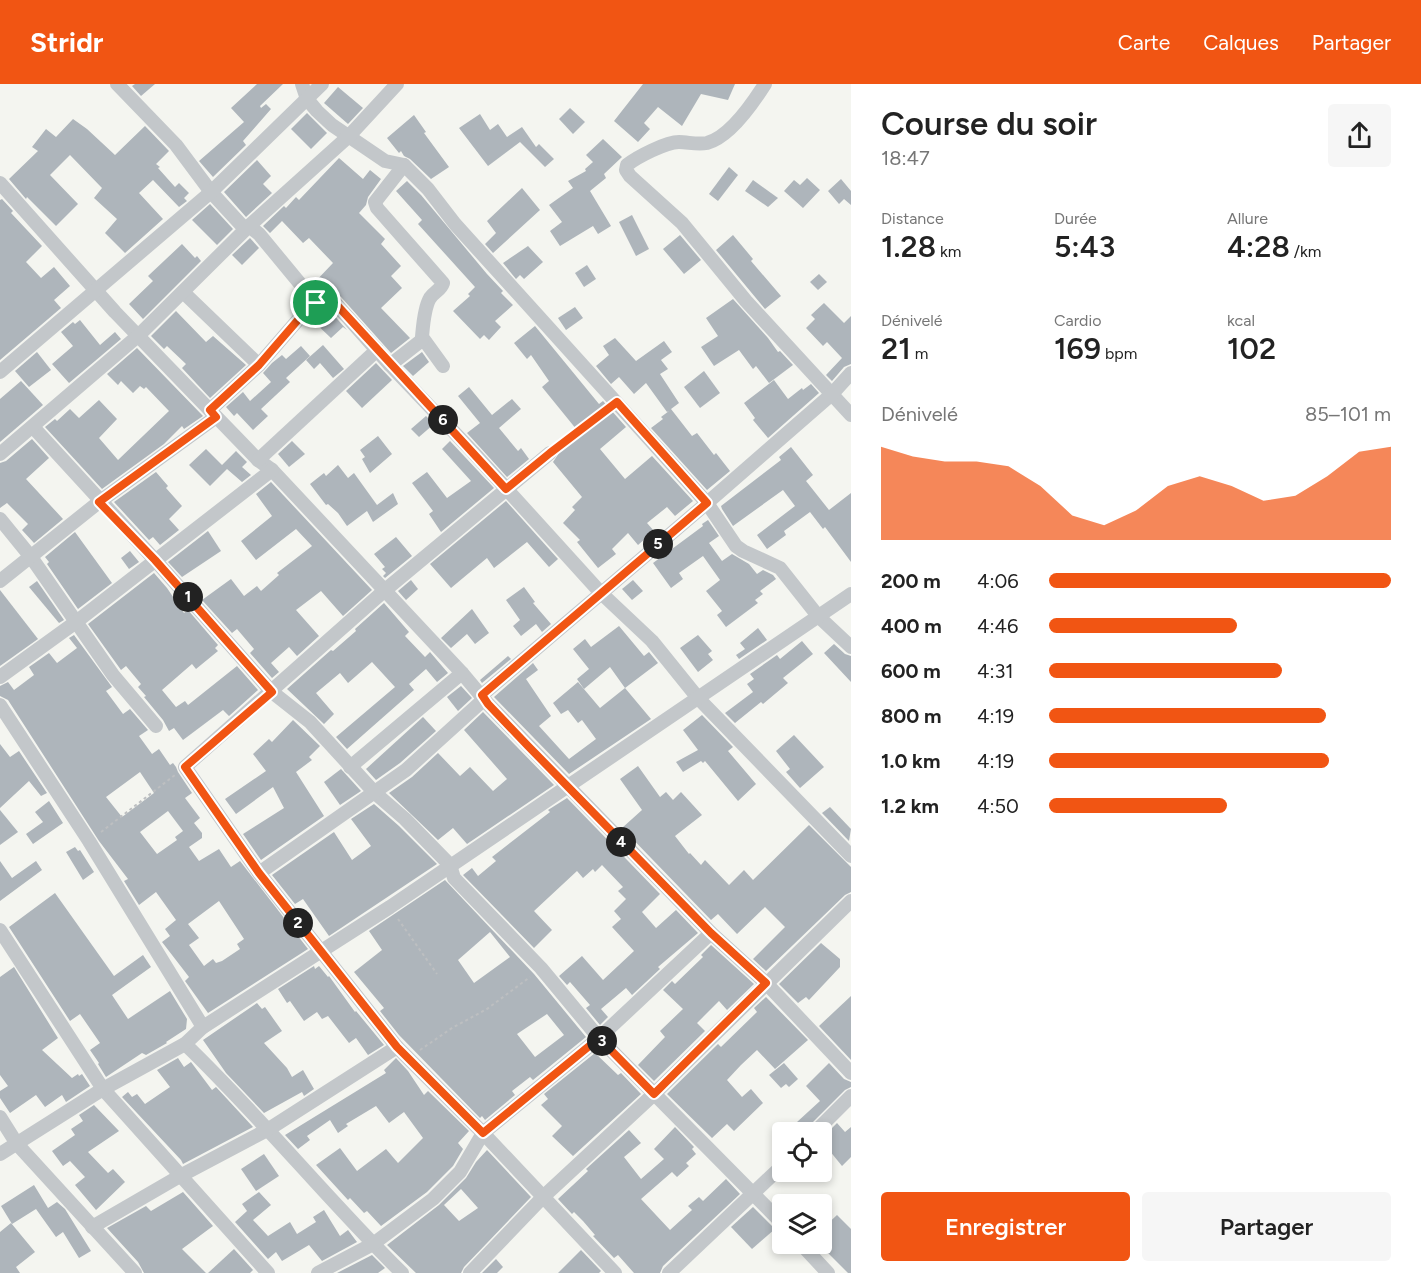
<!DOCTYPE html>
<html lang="fr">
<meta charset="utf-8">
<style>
body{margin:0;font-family:Figtree,sans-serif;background:#f6f6f6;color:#222;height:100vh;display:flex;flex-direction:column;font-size:22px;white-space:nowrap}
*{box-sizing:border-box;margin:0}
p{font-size:20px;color:#767676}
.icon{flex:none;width:33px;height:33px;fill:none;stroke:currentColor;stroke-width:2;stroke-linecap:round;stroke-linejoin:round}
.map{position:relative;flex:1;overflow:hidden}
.drawer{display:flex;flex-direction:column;background:#fff;width:570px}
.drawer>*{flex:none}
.buttons{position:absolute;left:772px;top:1038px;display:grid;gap:12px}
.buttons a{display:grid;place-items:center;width:60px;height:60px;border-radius:6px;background:#fff;box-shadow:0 3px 9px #0003;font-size:30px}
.pin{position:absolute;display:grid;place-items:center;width:51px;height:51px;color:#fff;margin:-26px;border:3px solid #fff;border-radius:50%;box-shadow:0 2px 6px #0007}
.km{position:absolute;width:30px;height:30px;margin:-15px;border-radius:50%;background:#222;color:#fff;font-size:16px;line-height:30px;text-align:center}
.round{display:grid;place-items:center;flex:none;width:63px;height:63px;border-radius:6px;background:#f6f6f6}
.overview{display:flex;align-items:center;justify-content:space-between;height:102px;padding:0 30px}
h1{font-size:33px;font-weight:600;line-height:45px}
.stats{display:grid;grid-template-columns:repeat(3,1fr);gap:9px;height:102px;padding:6px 30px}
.stats div{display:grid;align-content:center}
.stats b{font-size:30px;font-weight:600}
.stats small{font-size:16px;font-weight:400}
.stats p{font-size:16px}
.chart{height:168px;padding:12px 30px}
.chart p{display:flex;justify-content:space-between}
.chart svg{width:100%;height:108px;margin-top:6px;fill:#f15513;opacity:.7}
.primary-button{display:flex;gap:12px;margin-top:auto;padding:12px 30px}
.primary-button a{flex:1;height:69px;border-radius:6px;background:#f15513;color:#fff;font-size:24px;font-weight:600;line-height:69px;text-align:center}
.primary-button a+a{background:#f6f6f6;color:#222}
ul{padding:0 30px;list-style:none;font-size:20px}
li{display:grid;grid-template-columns:96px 72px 1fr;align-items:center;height:45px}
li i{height:15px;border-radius:8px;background:#f15513}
header{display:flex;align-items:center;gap:36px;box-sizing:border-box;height:84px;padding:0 30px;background:#f15513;color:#fff}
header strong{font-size:28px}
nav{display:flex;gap:33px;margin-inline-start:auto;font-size:21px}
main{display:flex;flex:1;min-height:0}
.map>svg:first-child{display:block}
.building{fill:#aeb5bb;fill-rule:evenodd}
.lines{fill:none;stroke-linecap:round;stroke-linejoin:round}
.path{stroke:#bdbfc1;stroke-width:2;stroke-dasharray:3 3;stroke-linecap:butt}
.minor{stroke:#c3c7ca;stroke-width:14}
.route-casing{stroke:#fff;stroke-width:12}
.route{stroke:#f15513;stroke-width:8}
</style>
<header>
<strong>Stridr</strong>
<nav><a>Carte</a><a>Calques</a><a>Partager</a></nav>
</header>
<main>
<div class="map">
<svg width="851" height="1189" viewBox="0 0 851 1189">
<rect width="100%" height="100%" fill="#f4f5f0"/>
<g class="building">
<path d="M135 0H155L141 12 132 2Z"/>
<path d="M257 0H283L260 22 261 24 266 20 271 25 243 57 246 61 213 93 199 77 244 38 231 24Z"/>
<path d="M643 0H735L728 16 701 10 682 42 658 23 644 39 650 45 638 58 614 37Z"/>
<path d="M338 3 363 24 348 40 324 19Z"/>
<path d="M570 24 585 38 573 50 559 35Z"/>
<path d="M307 29 327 49 311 65 291 45Z"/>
<path d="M480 30 490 46 498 40 507 53 522 43 536 63 539 60 554 75 545 83 520 58 488 82 459 44Z"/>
<path d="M414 31 426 48 424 49 449 83 431 95 410 75 404 72 401 67 399 69 387 54Z"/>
<path d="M73 35 87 45 115 71 145 42 169 67 156 80 160 83 158 84 175 103 179 99 189 109 184 114 187 117 179 123 153 96 139 109 163 135 125 169 105 149 117 135 94 114 102 104 70 71 50 91 78 120 56 142 27 113 26 115 9 95 38 67 32 63 46 45 56 53Z"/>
<path d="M603 55 622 73 604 90 606 94 590 107 611 142 598 150 593 142 560 162 550 147 562 138 549 121 573 104 568 97 586 87 585 85 593 78 586 71Z"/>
<path d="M339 74 363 95 370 86 381 95 368 113 366 121 359 129 385 155 381 160 401 182 391 192 402 204 381 224 410 254 391 269 341 213 335 210H323L313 200 333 179 309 154 303 159 282 137 270 149 263 142 284 122 286 124 296 113 299 116Z"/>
<path d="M257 76 271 92 263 100 272 109 246 133 224 108Z"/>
<path d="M729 83 738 91 718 117 709 110Z"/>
<path d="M807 94 820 106 803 124 784 107 794 96 800 101Z"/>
<path d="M841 95 851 107V121L844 115 839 120 828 107Z"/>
<path d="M753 96 778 114 768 123 745 107Z"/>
<path d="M407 97 421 111 487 190 503 207 501 209 513 221 495 237 501 243 489 256 484 251 480 255 453 227 470 212 468 210 475 203 418 140 422 136 396 107Z"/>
<path d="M522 104 540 126 493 169 485 160 496 149 487 137Z"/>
<path d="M2 115 13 127 11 129 42 162 26 178 41 194 54 183 70 202 54 216 61 224 0 276V116Z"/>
<path d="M210 120 233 145 217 161 192 136Z"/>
<path d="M632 131 649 165 636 172 619 138Z"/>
<path d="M680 151 701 176 684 190 663 165Z"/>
<path d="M733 151 753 175 751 177 781 212 765 225 716 166Z"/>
<path d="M250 154 259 164 242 181 232 171Z"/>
<path d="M182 160 195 174 197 172 201 177 143 235 129 220 153 197 148 192Z"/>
<path d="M528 162 543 178 524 195 520 191 516 195 503 179Z"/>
<path d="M587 181 596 195 584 203 575 189Z"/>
<path d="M819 190 827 198 818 206 810 198Z"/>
<path d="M733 215 768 254 778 268 780 267 793 281 769 299 756 282 753 285 739 266 714 282 701 263 718 252 706 234Z"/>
<path d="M824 219 844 239 851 232V280L844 283 832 297 826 291 842 274 827 258 823 262 806 244 815 235 811 231Z"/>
<path d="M575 223 583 234 566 246 558 234Z"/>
<path d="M176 227 206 258 213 252 246 281 210 314 182 284 186 280 167 262 164 265 151 252Z"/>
<path d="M323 228H331L347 246 343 243 331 254 313 237Z"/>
<path d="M80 236 100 261 115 248 121 255 69 299 52 280 73 262 61 248 73 238 75 240Z"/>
<path d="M535 242 599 320 603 317 626 343 600 365 625 395 652 372 693 417 675 432 667 423 647 439 654 447 638 461 628 449 612 465 616 470 598 484 577 458 580 456 563 439 575 426 572 423 582 413 553 378 559 369 581 351 542 303 549 297 531 271 527 275 514 259Z"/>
<path d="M615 254 636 277 664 257 672 268 661 276 668 285 660 290 679 319 671 325 692 352 697 349 714 371 716 369 730 387 707 406 651 344 663 335 661 333 669 327 667 328 646 299 634 310 619 293 611 300 596 282 609 271 603 262Z"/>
<path d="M323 261 344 285 333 294 320 279 314 285 306 276Z"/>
<path d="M301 262 310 272 286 294 290 298 261 325 268 332 253 346 237 329 234 332 226 323 243 308 250 317 271 298 263 289 272 279 282 271 286 275Z"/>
<path d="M137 264 203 332 184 345 182 342 164 360 102 405 45 343 55 335 57 337 70 325 79 334 99 316 117 335 99 354 118 376 169 327 146 303 144 305 140 302 133 309 121 297 118 301 107 290Z"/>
<path d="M37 268 51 286 29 303 15 287Z"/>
<path d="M422 268 429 278 413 292 403 282Z"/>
<path d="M376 279 392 296 362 324 346 307Z"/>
<path d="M704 287 720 309 700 324 684 303Z"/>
<path d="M774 296 788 315 802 304 803 306 811 300 819 309 768 354 753 336 755 334 744 319Z"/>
<path d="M21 297 43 321 0 358V315Z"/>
<path d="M469 303 492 331 512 315 521 325 499 344 518 367 521 364 529 375 507 393 467 349 480 339 458 312Z"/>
<path d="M426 332 434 340 419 353 411 345Z"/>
<path d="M378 352 392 370 370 389 362 375 365 373 360 366Z"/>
<path d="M32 355 49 374 26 395 63 435 34 459 22 446 28 440 7 419 0 424V379L6 377Z"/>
<path d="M292 357 305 370 289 383 278 370Z"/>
<path d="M450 357 494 404 441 448 429 430 433 427 412 399 427 388 447 414 471 397 442 365Z"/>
<path d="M791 363 813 391 806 397 829 426 851 409V478L825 443 823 445 810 428 784 447 786 451 767 465 757 451 795 422 783 406 733 442 722 425 721 422 781 376 779 373Z"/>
<path d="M206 365 222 381 236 367 247 378 242 383 251 391 242 398 227 385 210 402 189 381Z"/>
<path d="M338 381 348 394 354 389 377 421 393 409 398 420 373 438 367 427 347 442 338 429 328 420 326 421 310 400 324 389 326 392Z"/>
<path d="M156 388 168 402 166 404 182 422 169 435 179 446 160 461 153 453 149 456 114 418Z"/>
<path d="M271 398 372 506 343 532 321 507 296 526 319 552 297 572 289 563 271 579 279 588 272 594 250 569 254 565 237 545 232 549 202 516 231 495 244 512 257 502 261 507 279 491 277 489 312 462 296 445 256 476 241 457 272 432 256 410Z"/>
<path d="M506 417 558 475 549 483 527 458 494 484 487 474 451 504 430 480Z"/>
<path d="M708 436 719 452 709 459 722 477 732 470 749 480 757 490 763 486 773 491 776 495 760 507 763 510 755 516 758 519 726 543 717 531 722 527 706 507 720 496 703 472 679 489 683 495 671 504 653 479 703 442 702 440Z"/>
<path d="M208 447 221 467 182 493 168 478Z"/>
<path d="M75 448 112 499 78 525 47 480 49 478 45 473Z"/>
<path d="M396 453 412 472 385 494 383 492 386 489 382 485 385 483 374 470Z"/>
<path d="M130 467 139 478 129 485 121 474Z"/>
<path d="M154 489 167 504 184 529 188 526 218 561 215 564 218 567 196 585 192 580 162 606 176 623 185 617 188 621 237 582 258 606 229 632 223 626 183 656 174 644 169 647 163 636 144 613 146 612 138 603 141 600 126 582 121 586 88 540Z"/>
<path d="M411 496 418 505 406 516 398 507Z"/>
<path d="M633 496 643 507 632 516 622 505Z"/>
<path d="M37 497 64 536 59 539 29 503Z"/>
<path d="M524 503 535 518 533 519 551 540 542 548 536 540 521 552 513 542 520 536 506 516Z"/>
<path d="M0 506 38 555 0 582Z"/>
<path d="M384 519 409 548 405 552 425 573 430 568 448 589 437 598 426 585 409 600 414 606 347 665 336 653 395 603 372 578 348 599 340 589 316 609 334 630 324 640 287 605 331 566 333 567 356 547 355 545Z"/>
<path d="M472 525 489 549 475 560 467 550 451 564 441 554Z"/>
<path d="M619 542 644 572 649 568 658 579 625 604 610 583 584 605 577 595 589 585 573 565 585 555 591 563Z"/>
<path d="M758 544 767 556 739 575 736 571 745 565 740 559Z"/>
<path d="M74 551 112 603 106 607 123 630 130 625 148 646 139 652 152 670 159 665 170 681 173 679 176 683 178 688 192 709 185 714 200 734 194 739 202 749V754L189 763 199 777 219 765 231 783 240 777 308 865 208 929 185 897 189 893 162 858 170 852 165 845 176 836 156 808 139 821 124 797 128 795 99 757 8 616 0 612V602L8 598 14 606 34 591 29 583 49 569 57 579 77 564 69 554ZM140 688 154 709 122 733 106 713ZM168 727 183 747 175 753 177 756 157 770 140 748ZM219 817 244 855 237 860 240 865 222 877 216 879 213 875 204 882 189 861 199 854 188 840Z"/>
<path d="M698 551 712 567 708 570 713 576 698 588 680 564Z"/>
<path d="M802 557 813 570 783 594 788 599 763 620 761 618 735 639 725 629 753 608 747 600 754 595 750 590 777 571 780 575Z"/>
<path d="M834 560 845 570 851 572V598L824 569Z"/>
<path d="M508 572 511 575 482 599 480 596Z"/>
<path d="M533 579 538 586 526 595 551 632 539 642 569 675 596 655 582 636 578 639 568 626 561 630 553 619 578 598 600 624 625 604 651 635 569 690 494 613Z"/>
<path d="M461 602 472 614 458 627 447 613Z"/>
<path d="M483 628 554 701 467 760 453 744 438 756 389 709 412 693 438 669 460 692 470 683 493 707 507 695 464 646Z"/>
<path d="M702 631 733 663 728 667 756 700 738 717 705 677 703 679 701 677 683 688 676 678 698 666 683 646Z"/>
<path d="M423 633 436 647 400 679 376 696 366 685Z"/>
<path d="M293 636 320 662 309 673 312 676 296 688 324 732 261 776 243 750 284 724 273 703 236 730 225 715 266 687 253 670 269 655 272 658Z"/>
<path d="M794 651 824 683 800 704 786 688 790 685 776 667Z"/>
<path d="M0 660 10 673 19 667 47 709 41 712 29 697 0 724Z"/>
<path d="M638 682 660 713 666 708 673 716 681 708 702 731 675 752 689 770 690 769 701 781 705 776 729 801 744 786 753 796 809 741 851 783V808L845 811 766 887 753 875 785 843 765 823 737 850 718 830 711 836 622 744 642 726 620 695Z"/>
<path d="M341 685 361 707 340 721 324 698Z"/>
<path d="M567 714 660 810 642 828 656 844 676 826 698 849 658 883 660 885 632 911 626 904 601 925 608 933 600 941 586 924 590 921 570 898 567 901 559 892 582 872 603 896 634 867 612 843 621 835 614 827 626 815 618 807 623 803 602 781 595 788 593 785 583 794 577 787 534 827 552 846 534 864 463 791 472 784 478 792 496 777 492 773 550 728 548 726Z"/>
<path d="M49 717 63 739 33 760 26 750 43 738 35 728Z"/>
<path d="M374 720 399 742 437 780 329 852 303 815 295 820 272 791 334 748 352 776 371 762 351 735Z"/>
<path d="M830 723 851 745 849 757 822 729Z"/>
<path d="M0 726 18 748 0 761Z"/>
<path d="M75 763 78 767 80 766 94 788 83 796 66 768Z"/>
<path d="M0 777 12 794 36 777 42 786 0 817Z"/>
<path d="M445 796 534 890 586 953 533 996 530 993 512 1007 515 1011 485 1036 482 1032 480 1034 399 951 380 927 384 924 354 888 382 866 369 847ZM490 848 510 873 474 899 458 876ZM547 930 564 951 535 973 517 950Z"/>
<path d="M55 809 114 892 143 871 151 883 112 911 128 935 170 907 187 935 186 945 166 958 167 959 146 971 142 969 106 993 98 980 99 979 90 966 100 959 80 930 70 937 9 843Z"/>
<path d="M821 859 840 875V883L809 916 806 913 798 919 779 900Z"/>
<path d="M711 861 754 900 727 926 719 917 697 939 705 947 654 997 638 981 665 953 660 947 683 925 663 906 672 897 675 900 703 873 701 871Z"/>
<path d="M314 882 315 885 319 882 328 893 329 892 355 928 356 927 384 961 368 971 356 954 349 959 328 932 322 935 317 928 304 937 290 917 287 919 278 905Z"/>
<path d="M14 883 58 954 42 966 72 994 78 990 79 992 82 990 90 1002 66 1018 62 1011 45 1023 36 1011 10 1029 0 1014V1007L8 1002 0 991V893Z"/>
<path d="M851 912V976L819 942Z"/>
<path d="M766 913 808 956 775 985 757 966 741 981 727 996 742 1013 751 1005 763 1019 734 1047 727 1040 712 1054 667 1010 718 960 721 963 757 928 754 924Z"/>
<path d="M257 919 262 925 265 923 282 947 264 959 287 984 292 993 303 986 314 1005 304 1012 302 1008 264 1029 226 989 203 956Z"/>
<path d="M595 969 618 991 621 989 641 1010 573 1072 552 1052 562 1042 541 1021 548 1015 544 1010Z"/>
<path d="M178 974 184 983 191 978 212 1006 216 1003 253 1043 183 1080 181 1076 122 1013 128 1008 132 1013 137 1010 145 1020 170 1003 157 986Z"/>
<path d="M396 974 408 987 424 1011 428 1007 469 1047 458 1059 463 1065 453 1082 427 1108 381 1142 367 1127 364 1129 350 1114 348 1116 316 1081 340 1064 357 1087 386 1065 398 1079 423 1054 404 1028 389 1039 376 1022 346 1040 348 1042 338 1049 330 1036 307 1052 310 1056 298 1065 285 1051 386 989 384 986Z"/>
<path d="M784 979 798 995 789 1003 786 1000 781 1004 769 991Z"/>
<path d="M829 979 844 995 851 998V1003L845 1006 809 1042 806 1048 797 1038 820 1017 806 1002Z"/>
<path d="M94 1021 119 1047 88 1068 108 1089 113 1085 125 1098 96 1126 75 1101 85 1093 70 1077 63 1082 52 1067 75 1051 71 1045 83 1037 79 1031Z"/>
<path d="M837 1039 845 1048 851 1043V1073L842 1082 829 1066 822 1072V1054Z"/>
<path d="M675 1043 694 1063 692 1065 696 1070 686 1079 689 1082 677 1093 672 1088 641 1115 670 1146 692 1126 688 1122 699 1113 703 1117 726 1095 740 1110 663 1182 660 1189H634L618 1171 614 1174 593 1152 595 1151 583 1137 574 1128 572 1130 558 1115 588 1087 586 1085 629 1046 641 1059 624 1073 641 1095 664 1075 654 1065Z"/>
<path d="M487 1066 531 1113 464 1183 461 1189H416L387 1161 439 1121 466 1094 476 1078ZM461 1105 478 1124 459 1137 444 1121Z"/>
<path d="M264 1070 279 1092 256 1107 241 1085Z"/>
<path d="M34 1101 48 1124 57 1118 65 1125 91 1167 79 1174 63 1148 56 1153 36 1125 12 1140 1 1122Z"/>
<path d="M183 1108 213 1142 182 1165 206 1189H144L138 1178 107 1144 146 1122 151 1127Z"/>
<path d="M259 1108 271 1121 253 1136 268 1152 290 1138 297 1150 316 1138 313 1133 324 1126 340 1152 348 1146 357 1158 322 1177 309 1161 282 1177 276 1168 268 1175 235 1138 247 1127 242 1120Z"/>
<path d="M753 1123 775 1145 752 1165 731 1143Z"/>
<path d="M837 1131 851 1145V1189H848L822 1163V1145Z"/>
<path d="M11 1139 35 1168 16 1183 20 1189H0V1148Z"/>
<path d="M234 1165 253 1186 250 1189H208Z"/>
<path d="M581 1166 601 1187 599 1189H558Z"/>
<path d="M372 1171 385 1184 378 1189H337Z"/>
<path d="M496 1175 503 1183 497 1189H482Z"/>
</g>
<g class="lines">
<g class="path">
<path d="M562 360 605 327"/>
<path d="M101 748 175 691"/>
<path d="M398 835 437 890"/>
<path d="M420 966 452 944 487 925 530 893"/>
</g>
<g class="minor">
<path d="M117 0 176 61 211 108 245 145 249 142 259 150 316 219"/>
<path d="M302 0 307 15 317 27 332 41 385 77 404 81 428 105 455 140 707 419 736 462 743 467 780 484 818 532 851 563"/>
<path d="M765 0C753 19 730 53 707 59 697 61 688 58 679 58 666 58 637 73 627 81L626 86 630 92 682 139 746 217 851 331"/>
<path d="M404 81 375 118 377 124 443 199C441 206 434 208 430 214 424 224 423 242 422 253L443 282"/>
<path d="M0 99 115 228 258 376 272 386 462 589 488 620 711 849 766 899 851 989"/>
<path d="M183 208 259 281"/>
<path d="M390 281 473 368 600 508 652 557 698 614 851 772"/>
<path d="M0 288 211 108 322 0"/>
<path d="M210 326 259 281 310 222 316 219H335L390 281 422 256"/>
<path d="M33 343 155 476 272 608 310 638 375 709 405 735 450 781 454 794 541 884 599 954 783 1140"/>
<path d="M550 369 384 507 185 683 259 789 397 963 483 1049 615 1189"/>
<path d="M0 370 139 251 249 142 349 52 397 0"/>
<path d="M258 376 377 266"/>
<path d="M0 435 31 473 113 591 156 642"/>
<path d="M0 497 99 418 216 333"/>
<path d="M0 593 76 538 272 386"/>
<path d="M0 621 89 757 203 943"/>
<path d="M350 683 462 589"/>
<path d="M259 789 406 686 481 618 482 611 707 419 832 310 851 289"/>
<path d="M0 846 103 1005 268 1189"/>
<path d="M185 960C261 1033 327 1115 402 1189"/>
<path d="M0 1033 17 1060 135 1189"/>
<path d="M815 1048 851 1012"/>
<path d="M0 1070 103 1005 185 960 203 943 390 823 851 510"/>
<path d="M92 1143 180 1092 269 1045 397 963"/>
<path d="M801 1160 828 1189"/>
<path d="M318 1189 373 1160 433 1115 460 1088 483 1049 599 954 711 849"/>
<path d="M470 1189 543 1113 654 1010 851 817"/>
<path d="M669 1189 783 1081"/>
</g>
</g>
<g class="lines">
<defs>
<path id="route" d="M316 219H335L506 405 550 369 617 318 707 419 482 611 488 620 528 662 711 849 766 899 654 1010 599 954 483 1049 397 963 259 789 185 683 272 608 155 476 99 418 216 333 210 326 259 281 310 222Z"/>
</defs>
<use href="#route" class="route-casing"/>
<use href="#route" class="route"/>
</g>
</svg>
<div class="buttons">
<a><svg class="icon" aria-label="locate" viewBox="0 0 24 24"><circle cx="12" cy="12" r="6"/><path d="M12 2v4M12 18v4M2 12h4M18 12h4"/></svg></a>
<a><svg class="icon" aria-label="layers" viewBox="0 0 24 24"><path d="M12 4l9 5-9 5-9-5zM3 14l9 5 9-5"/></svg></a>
</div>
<div class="pin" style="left:316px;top:219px;background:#1e9e55"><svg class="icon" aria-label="arrive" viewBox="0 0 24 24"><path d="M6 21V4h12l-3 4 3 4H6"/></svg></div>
<b class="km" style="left:188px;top:513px">1</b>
<b class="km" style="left:298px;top:839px">2</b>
<b class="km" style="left:602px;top:957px">3</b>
<b class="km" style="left:621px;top:758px">4</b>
<b class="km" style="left:658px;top:460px">5</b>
<b class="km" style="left:443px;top:336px">6</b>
</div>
<section class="drawer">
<div class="overview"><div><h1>Course du soir</h1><p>18:47</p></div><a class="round"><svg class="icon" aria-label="share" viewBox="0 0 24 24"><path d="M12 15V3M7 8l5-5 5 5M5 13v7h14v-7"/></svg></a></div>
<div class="stats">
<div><p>Distance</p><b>1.28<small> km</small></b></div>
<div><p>Durée</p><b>5:43</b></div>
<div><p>Allure</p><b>4:28<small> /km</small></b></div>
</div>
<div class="stats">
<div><p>Dénivelé</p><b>21<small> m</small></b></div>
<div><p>Cardio</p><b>169<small> bpm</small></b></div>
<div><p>kcal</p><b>102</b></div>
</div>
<div class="chart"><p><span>Dénivelé</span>85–101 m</p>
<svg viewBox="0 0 160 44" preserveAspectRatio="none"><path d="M0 44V6L10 10L20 12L30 12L40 14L50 22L60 34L70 38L80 32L90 22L100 18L110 22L120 28L130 26L140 18L150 8L160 6V44z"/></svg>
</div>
<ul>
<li><b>200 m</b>4:06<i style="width:100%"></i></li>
<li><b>400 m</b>4:46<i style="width:55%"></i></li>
<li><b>600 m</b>4:31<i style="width:68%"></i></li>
<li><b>800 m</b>4:19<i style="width:81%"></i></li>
<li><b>1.0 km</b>4:19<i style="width:82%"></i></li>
<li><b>1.2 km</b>4:50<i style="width:52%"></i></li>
</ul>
<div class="primary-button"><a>Enregistrer</a><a>Partager</a></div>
</section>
</main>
